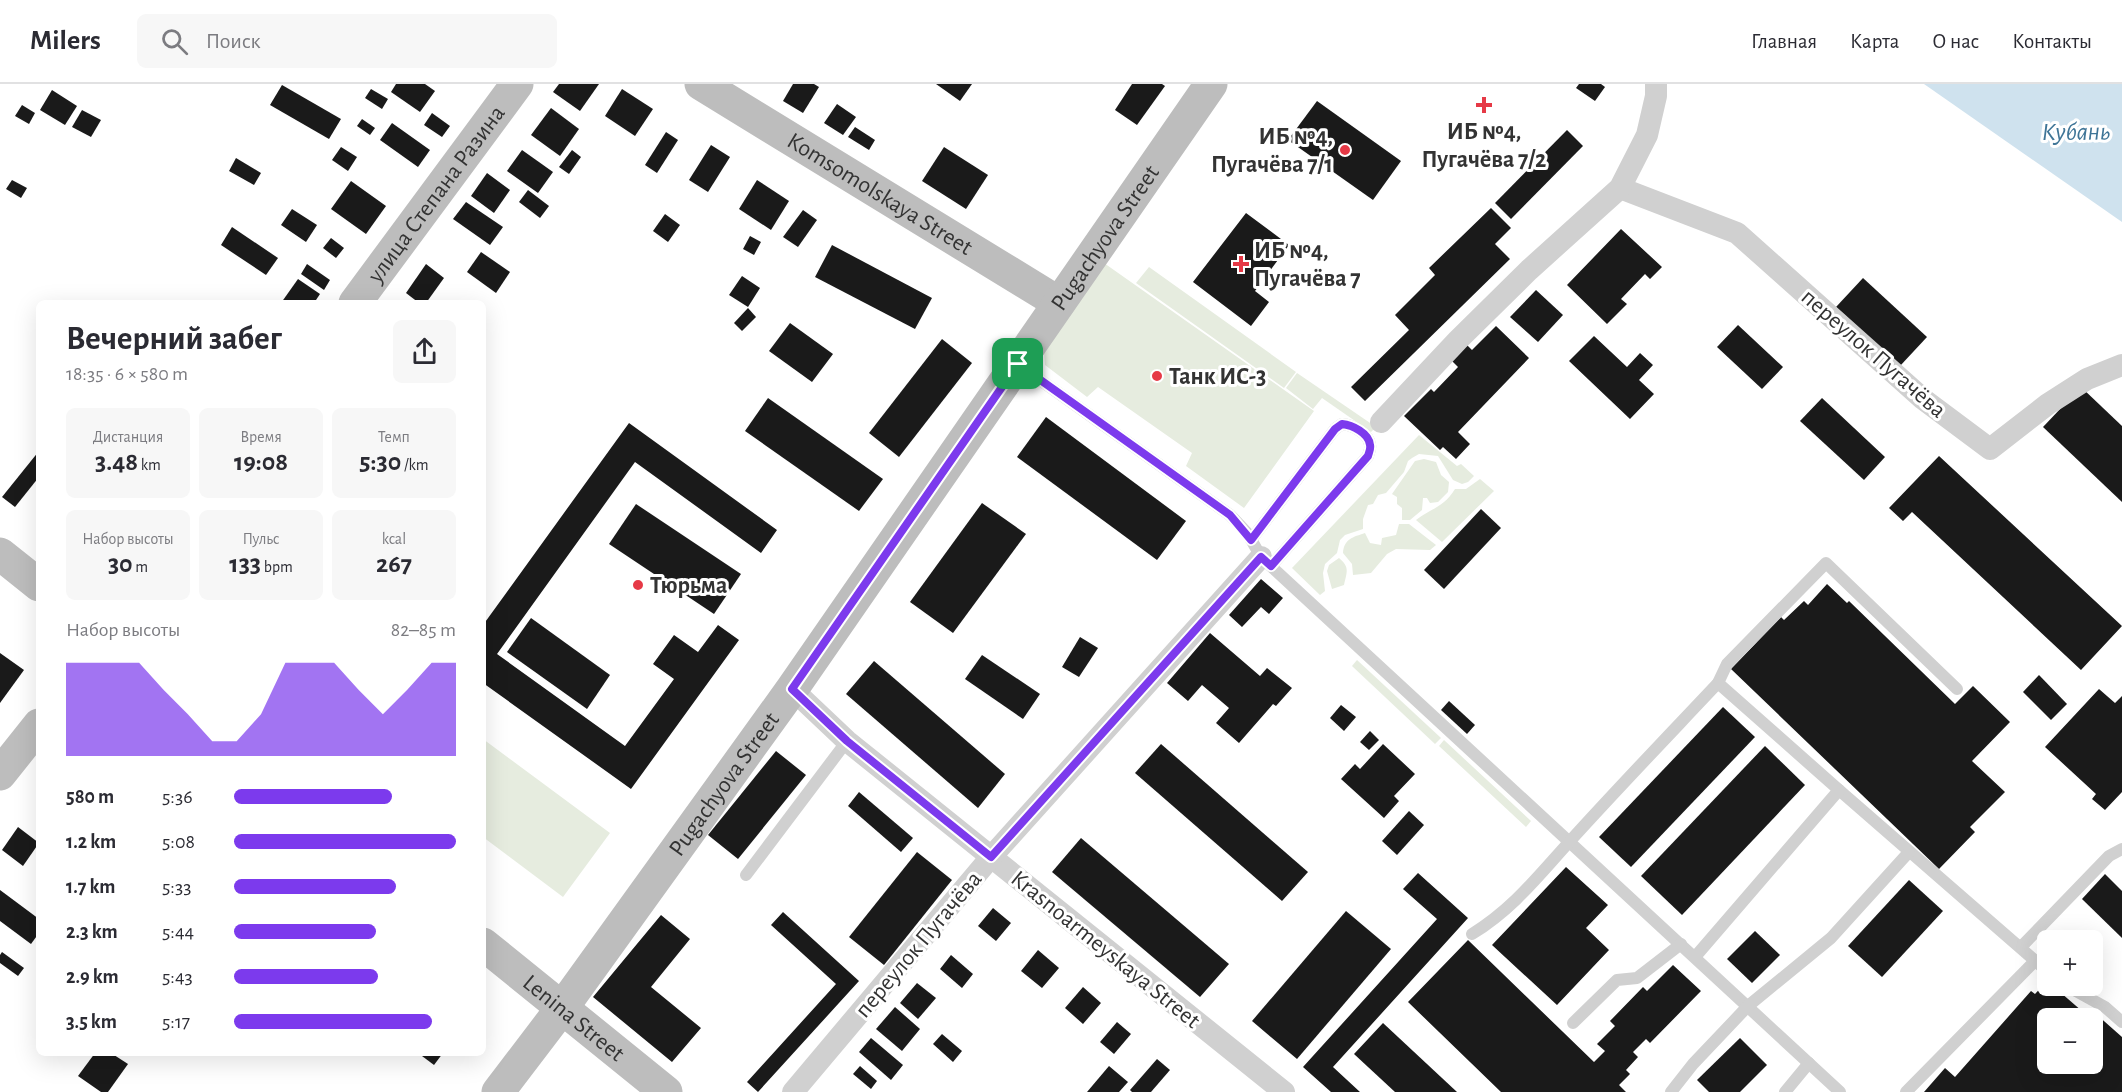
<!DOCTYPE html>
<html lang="ru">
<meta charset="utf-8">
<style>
body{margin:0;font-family:"Alegreya Sans",sans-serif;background:#f7f7f7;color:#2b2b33;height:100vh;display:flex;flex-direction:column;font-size:22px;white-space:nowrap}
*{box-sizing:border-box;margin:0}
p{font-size:20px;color:#7c7c81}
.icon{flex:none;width:33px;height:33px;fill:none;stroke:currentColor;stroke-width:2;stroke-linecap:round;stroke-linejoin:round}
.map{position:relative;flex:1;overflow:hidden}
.sheet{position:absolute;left:36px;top:216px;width:450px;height:756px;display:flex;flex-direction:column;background:#fff;border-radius:9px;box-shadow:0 6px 24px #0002}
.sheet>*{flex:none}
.tools{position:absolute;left:2037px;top:846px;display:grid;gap:12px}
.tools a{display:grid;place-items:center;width:66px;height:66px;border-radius:9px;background:#fff;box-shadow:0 6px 24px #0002;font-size:30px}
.pin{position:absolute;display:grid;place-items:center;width:51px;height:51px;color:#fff;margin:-26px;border-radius:12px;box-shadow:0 3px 9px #0006}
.round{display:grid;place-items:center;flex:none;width:63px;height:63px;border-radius:9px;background:#f7f7f7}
.overview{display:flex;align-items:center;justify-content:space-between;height:102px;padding:0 30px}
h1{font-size:33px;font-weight:600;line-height:45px}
.figures{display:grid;grid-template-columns:repeat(3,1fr);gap:9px;height:102px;padding:6px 30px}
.figures div{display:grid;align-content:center;border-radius:9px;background:#f7f7f7;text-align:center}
.figures b{font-size:26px;font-weight:600}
.figures small{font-size:16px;font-weight:400}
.figures p{font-size:16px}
.chart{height:168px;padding:12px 30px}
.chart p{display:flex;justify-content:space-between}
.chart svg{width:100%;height:108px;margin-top:6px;fill:#7c3aed;opacity:.7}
ul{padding:0 30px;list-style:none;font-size:20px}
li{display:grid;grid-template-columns:96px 72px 1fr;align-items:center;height:45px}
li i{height:15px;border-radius:8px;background:#7c3aed}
header{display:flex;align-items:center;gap:36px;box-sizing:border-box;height:84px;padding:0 30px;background:#fff;border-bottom:2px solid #e1e1e2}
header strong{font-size:28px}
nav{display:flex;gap:33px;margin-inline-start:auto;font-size:21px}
.search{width:420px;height:54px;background:#f7f7f7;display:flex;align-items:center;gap:15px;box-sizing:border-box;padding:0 21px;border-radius:9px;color:#7c7c81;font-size:22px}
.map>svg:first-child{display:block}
.green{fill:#e6ecdf}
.water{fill:#cfe2ee}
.building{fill:#1a1a1a}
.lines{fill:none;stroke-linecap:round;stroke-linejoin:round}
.lane{stroke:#d0d0d0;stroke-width:12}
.street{stroke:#d0d0d0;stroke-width:22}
.secondary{stroke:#bdbdbd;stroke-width:33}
.route-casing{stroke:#fff;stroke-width:12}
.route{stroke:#7c3aed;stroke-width:8}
.poi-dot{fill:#e63946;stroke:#fff;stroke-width:2}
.labels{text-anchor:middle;stroke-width:6;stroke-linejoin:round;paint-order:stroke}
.poi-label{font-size:24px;font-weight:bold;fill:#333;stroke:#fff;text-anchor:start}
.street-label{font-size:24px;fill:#333;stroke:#fff}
.water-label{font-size:26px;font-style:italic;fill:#3f7597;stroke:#fff}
</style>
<header>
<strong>Milers</strong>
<div class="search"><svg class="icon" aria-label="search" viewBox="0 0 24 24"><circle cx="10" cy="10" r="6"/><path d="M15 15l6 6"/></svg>Поиск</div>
<nav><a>Главная</a><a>Карта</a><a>О нас</a><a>Контакты</a></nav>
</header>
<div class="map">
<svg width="2122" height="1008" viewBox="0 0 2122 1008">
<rect width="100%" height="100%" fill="#fff"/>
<g class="green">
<path d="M1104 179 1314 327 1244 424 1186 382 1192 369 1098 303 1087 313 1045 281 1044 268Z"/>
<path d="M1149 183 1296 288 1284 304 1136 199Z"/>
<path d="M1297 289 1376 343 1371 348 1322 314 1313 325 1286 304Z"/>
<path d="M1419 351 1457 382 1461 380 1474 392 1468 398 1462 400 1453 396 1438 372 1419 370 1412 374 1408 377 1404 388 1386 409 1378 411 1373 420 1368 421 1363 435V445L1345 451 1340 456 1337 469 1325 480 1323 489 1325 507 1320 511 1292 484Z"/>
<path d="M1424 375 1436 378 1441 391 1449 398 1448 408 1438 418 1430 419 1427 414H1423L1422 426 1410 436H1402V424L1397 420V413L1392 410 1415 377Z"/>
<path d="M1480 395 1494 407 1442 458 1416 436C1432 424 1444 423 1455 405H1466Z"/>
<path d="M1399 440H1409L1436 461 1430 466 1396 465 1387 470 1371 489 1353 491 1352 480 1343 469C1344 455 1353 453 1365 449L1370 459 1381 461 1382 454 1396 451Z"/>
<path d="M1339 474C1350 483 1347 488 1344 501L1332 505 1327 487 1329 481Z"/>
<path d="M1357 576 1441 654 1435 660 1352 582Z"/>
<path d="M483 655 610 749 563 813 483 753Z"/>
<path d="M1444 656 1531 737 1526 743 1439 662Z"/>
</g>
<path class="water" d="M1924 0H2122V138Z"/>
<g class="building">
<path d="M396 0H425L435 7 420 28 391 8Z"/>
<path d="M559 0H599L580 27 553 8Z"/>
<path d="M793 0H814L819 3 803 29 783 17Z"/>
<path d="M936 0H972L960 17Z"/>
<path d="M1132 0H1162L1165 2 1137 41 1115 26Z"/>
<path d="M1579 0H1601L1605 3 1595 17 1576 4Z"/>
<path d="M282 1 341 35 329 55 270 21Z"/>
<path d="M371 5 388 15 382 25 365 14Z"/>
<path d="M622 5 653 25 635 52 605 32Z"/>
<path d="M52 6 77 22 65 41 40 26Z"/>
<path d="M1317 17 1401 77 1373 116 1288 56Z"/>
<path d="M837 20 856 33 843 51 824 39Z"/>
<path d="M22 21 35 29 29 40 15 32Z"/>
<path d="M551 24 579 45 560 72 531 51Z"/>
<path d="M82 26 101 36 91 53 72 43Z"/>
<path d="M432 29 450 42 442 53 424 41Z"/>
<path d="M362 35 375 44 370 51 357 42Z"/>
<path d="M392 39 430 66 418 83 380 56Z"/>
<path d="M855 43 875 56 869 66 848 53Z"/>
<path d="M1567 46 1583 62 1511 135 1495 119Z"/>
<path d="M666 48 678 56 657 89 645 81Z"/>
<path d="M711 61 730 73 708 108 689 96Z"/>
<path d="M341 63 357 73 348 87 332 76Z"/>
<path d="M944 63 988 91 966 125 922 97Z"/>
<path d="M522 66 553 88 538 109 507 87Z"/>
<path d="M572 66 581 73 569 90 559 83Z"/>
<path d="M236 74 261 89 254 101 229 87Z"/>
<path d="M487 89 510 106 494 129 471 112Z"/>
<path d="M12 96 27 104 21 114 6 105Z"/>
<path d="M757 96 789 117 771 146 739 125Z"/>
<path d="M351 97 386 122 366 150 331 125Z"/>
<path d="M528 106 549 122 540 134 519 118Z"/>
<path d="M466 118 503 143 490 161 453 135Z"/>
<path d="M1491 124 1511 144 1495 160 1510 175 1365 317 1351 303 1409 246 1395 231 1435 191 1429 184Z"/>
<path d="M292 125 317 141 306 158 281 141Z"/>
<path d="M803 126 817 136 798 163 783 153Z"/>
<path d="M1246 129 1289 161 1255 207 1269 218 1251 242 1193 198Z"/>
<path d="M665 130 680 141 668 158 653 147Z"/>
<path d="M232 143 278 174 266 191 221 161Z"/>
<path d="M1621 145 1662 183 1650 195 1645 190 1621 215 1627 220 1607 240 1567 201Z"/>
<path d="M750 152 761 158 754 171 743 165Z"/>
<path d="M331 154 344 164 336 174 323 164Z"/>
<path d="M832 161 932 214 915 245 815 193Z"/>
<path d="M481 168 510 188 496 209 467 188Z"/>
<path d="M307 180 330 196 324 206 301 190Z"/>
<path d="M426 180 444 194 426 219H419L406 209Z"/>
<path d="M742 192 760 204 748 223 729 211Z"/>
<path d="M1863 194 1927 253 1900 282 1836 223Z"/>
<path d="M298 195 320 210 314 219H281Z"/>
<path d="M1536 206 1563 231 1538 258 1510 233Z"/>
<path d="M748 224 756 233 742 247 734 239Z"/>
<path d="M790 239 833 270 812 298 769 267Z"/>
<path d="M1738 241 1783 283 1762 305 1717 263Z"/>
<path d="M1496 242 1529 274 1458 348 1470 360 1456 375 1443 363 1440 366 1404 332 1431 305 1434 308 1458 283 1450 275 1465 259 1472 266Z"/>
<path d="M1594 252 1627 283 1640 269 1653 281 1639 296 1654 310 1630 335 1569 277Z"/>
<path d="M942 255 972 279 899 373 869 349Z"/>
<path d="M2081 303 2122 342V418L2043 343Z"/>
<path d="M768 314 883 395 859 427 745 347Z"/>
<path d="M1822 314 1885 373 1864 396 1800 337Z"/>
<path d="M1046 333 1186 437 1157 476 1017 373Z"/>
<path d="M629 339 777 446 761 469 635 378 497 570 625 662 674 595 653 580 674 551 698 568 718 541 739 556 631 705 483 599V541Z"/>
<path d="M39 367V393L15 423 2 413Z"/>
<path d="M1939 372 2122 542 2081 586 1912 428 1903 437 1889 424Z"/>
<path d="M982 419 1026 450 953 549 910 518Z"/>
<path d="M636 420 741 490 714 530 609 460Z"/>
<path d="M1481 425 1501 444 1444 505 1424 486Z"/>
<path d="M1261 495 1283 514 1269 530 1261 523 1242 543 1229 531Z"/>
<path d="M1827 500 1847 519 1849 517 1955 620 1973 602 2010 638 1972 677 2005 708 1970 743 1975 748 1939 785 1731 585 1781 533 1784 536 1804 517 1808 521Z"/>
<path d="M531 534 610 591 587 625 507 568Z"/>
<path d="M1210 549 1260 592 1267 584 1292 604 1276 622 1273 620 1239 659 1216 639 1229 624 1202 601 1188 617 1167 599Z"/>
<path d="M1080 553 1098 564 1079 593 1062 583Z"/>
<path d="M0 569 24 586 0 619Z"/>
<path d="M982 571 1040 610 1023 635 965 595Z"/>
<path d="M874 577 1005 690 978 724 846 610Z"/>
<path d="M2039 591 2067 620 2051 636 2023 608Z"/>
<path d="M2099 605 2115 619 2122 612V708L2105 726 2092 715 2096 710 2045 663Z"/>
<path d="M1449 617 1475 641 1467 650 1441 626Z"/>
<path d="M1341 621 1356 633 1344 647 1330 634Z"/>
<path d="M1723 623 1755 653 1631 783 1599 753Z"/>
<path d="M1370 647 1379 656 1369 666 1360 658Z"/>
<path d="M1161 660 1308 788 1282 817 1135 689Z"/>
<path d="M1383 660 1415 690 1394 712 1399 717 1384 734 1341 695 1355 680 1360 685Z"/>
<path d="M1765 662 1805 701 1682 831 1641 792Z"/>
<path d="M776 667 806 691 738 775 708 751Z"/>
<path d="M859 708 913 754 901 768 848 722Z"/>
<path d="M1409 727 1424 741 1397 771 1382 757Z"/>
<path d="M18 743 39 759 23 782 2 766Z"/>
<path d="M1081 754 1229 880 1200 913 1052 788Z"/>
<path d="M917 768 952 796 884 881 849 853Z"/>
<path d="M1566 783 1608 821 1586 844 1609 866 1557 921 1492 861Z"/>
<path d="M1418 789 1468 834 1333 983 1360 1008H1331L1303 983 1437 835 1403 805Z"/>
<path d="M2105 790 2122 807V854L2082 815Z"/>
<path d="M1909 796 1943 827 1882 893 1848 862Z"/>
<path d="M0 806 39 835V849L31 860 0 837Z"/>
<path d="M993 824 1011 839 996 857 978 842Z"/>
<path d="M1346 827 1391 865 1297 975 1252 937Z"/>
<path d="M783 828 859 897 758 1008 747 998 836 900 771 841Z"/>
<path d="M661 831 690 855 651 903 701 944 672 978 593 913Z"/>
<path d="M1755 847 1780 871 1752 899 1727 875Z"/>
<path d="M1468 856 1594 978 1605 967 1597 960 1615 942 1610 937 1643 903 1647 907 1673 881 1701 907 1650 959 1646 955 1633 968 1638 973 1626 986 1630 990 1619 1001 1626 1008H1501L1408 918Z"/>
<path d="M1038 866 1059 884 1042 904 1021 887Z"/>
<path d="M2 868 24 884 18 892 0 879V871Z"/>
<path d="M951 871 973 890 962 904 940 885Z"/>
<path d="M2048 896V902H2053L2090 934H2048V980H2092V934L2096 930 2122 953V1008H1924L1945 984 1955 993 2031 907 2035 910Z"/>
<path d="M917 899 936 914 918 935 900 919Z"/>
<path d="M1083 903 1101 919 1083 940 1065 924Z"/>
<path d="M895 923 920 945 902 967 876 945Z"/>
<path d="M1117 938 1131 950 1114 970 1100 958Z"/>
<path d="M1383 939 1457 1008H1395L1354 970Z"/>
<path d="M942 950 962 967 953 978 933 960Z"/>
<path d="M871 954 903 981 891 996 859 968Z"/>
<path d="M1740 954 1767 981 1740 1008H1709L1697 996Z"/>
<path d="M95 969H111L128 980 108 1008H101L78 992Z"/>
<path d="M418 969H443L434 981Z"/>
<path d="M1157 975 1170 986 1151 1008H1132L1130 1006Z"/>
<path d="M860 982 877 997 871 1005 853 990Z"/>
<path d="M1109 982 1128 998 1119 1008H1087Z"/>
</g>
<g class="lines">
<g class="lane">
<path d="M1019 281 1230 431 1248 450 1261 473 1840 1008"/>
<path d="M1251 456 1335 345 1342 340C1352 341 1369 349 1370 361 1371 365 1369 368 1368 372L1271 482"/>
<path d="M1718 599 1727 580 1826 479 1957 605"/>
<path d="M1839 706 2048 888"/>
<path d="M746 791 847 657"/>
<path d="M1472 850C1514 824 1538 792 1571 756 1619 703 1669 651 1718 599L1839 706 1695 873"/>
<path d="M2022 862 2109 772 2122 765"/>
<path d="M2067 902 2105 923 2122 938"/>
<path d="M1573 939 1617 896 1637 894 1681 860"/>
<path d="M1671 1008 1693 980 1748 922 1831 854 1909 768"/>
<path d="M1785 1008 1809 979"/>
<path d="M1906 1008 2035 877"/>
</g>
<g class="street">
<path d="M1620 104 1737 149 1923 315 1990 365 2048 320 2087 295 2122 281"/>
<path d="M1381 338 1458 256 1529 186 1620 104 1647 51 1656 12V0"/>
<path d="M792 605 847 657 1284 1008"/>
<path d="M793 1008 991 773 1261 473"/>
</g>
<g class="secondary">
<path id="s1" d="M701 0 1059 219"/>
<path id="s2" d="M355 219 517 0"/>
<path d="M0 470 39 501"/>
<path d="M0 690 39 641"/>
<path id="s3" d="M483 860 666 1008"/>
<path id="s4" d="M498 1008 562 924 792 605 1211 0"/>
</g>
</g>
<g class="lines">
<defs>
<path id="route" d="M1018 280 1230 431 1251 456 1335 345 1342 340C1352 341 1369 349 1370 361 1371 365 1369 368 1368 372L1271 482 1261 473 991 773 847 657 792 605Z"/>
</defs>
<use href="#route" class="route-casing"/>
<use href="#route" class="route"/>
</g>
<g class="poi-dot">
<path d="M1481 12h6v6h6v6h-6v6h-6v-6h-6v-6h6z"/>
<circle cx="1345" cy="66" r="6"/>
<path d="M1238 171h6v6h6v6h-6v6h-6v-6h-6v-6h6z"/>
<circle cx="1157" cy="292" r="6"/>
<circle cx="638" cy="501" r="6"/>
</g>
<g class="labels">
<g class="poi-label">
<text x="1484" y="55" text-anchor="middle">ИБ №4,<tspan x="1484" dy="28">Пугачёва 7/2</tspan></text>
<text x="1333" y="60" text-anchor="end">ИБ №4,<tspan x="1333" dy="28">Пугачёва 7/1</tspan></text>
<text x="1254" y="174">ИБ №4,<tspan x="1254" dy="28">Пугачёва 7</tspan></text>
<text x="1169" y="300">Танк ИС-3</text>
<text x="650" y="509">Тюрьма</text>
</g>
<g class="street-label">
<text dy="8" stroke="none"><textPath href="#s1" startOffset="210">Komsomolskaya Street</textPath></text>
<text dy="8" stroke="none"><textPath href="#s2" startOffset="136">улица Степана Разина</textPath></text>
<text dy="8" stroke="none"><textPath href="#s4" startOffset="1048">Pugachyova Street</textPath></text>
<text transform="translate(1874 269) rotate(41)" y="8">переулок Пугачёва</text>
<text dy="8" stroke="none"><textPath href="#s4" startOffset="382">Pugachyova Street</textPath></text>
<text transform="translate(918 860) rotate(-50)" y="8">переулок Пугачёва</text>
<text transform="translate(1106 865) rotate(39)" y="8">Krasnoarmeyskaya Street</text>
<text dy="8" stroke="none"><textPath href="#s3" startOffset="117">Lenina Street</textPath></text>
</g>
<g class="water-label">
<text x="2076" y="56">Кубань</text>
</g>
</g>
</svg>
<div class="tools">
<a>+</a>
<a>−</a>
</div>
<div class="pin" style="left:1018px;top:280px;background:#1e9e55"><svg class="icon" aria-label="arrive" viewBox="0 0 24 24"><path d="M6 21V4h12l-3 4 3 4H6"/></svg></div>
<section class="sheet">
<div class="overview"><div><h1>Вечерний забег</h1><p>18:35 · 6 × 580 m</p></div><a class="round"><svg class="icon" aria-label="share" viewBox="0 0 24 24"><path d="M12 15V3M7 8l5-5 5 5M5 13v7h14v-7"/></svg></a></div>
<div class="figures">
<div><p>Дистанция</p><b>3.48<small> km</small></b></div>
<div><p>Время</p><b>19:08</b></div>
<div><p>Темп</p><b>5:30<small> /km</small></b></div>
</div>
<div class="figures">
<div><p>Набор высоты</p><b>30<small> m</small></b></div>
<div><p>Пульс</p><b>133<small> bpm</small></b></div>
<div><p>kcal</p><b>267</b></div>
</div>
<div class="chart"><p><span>Набор высоты</span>82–85 m</p>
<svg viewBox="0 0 160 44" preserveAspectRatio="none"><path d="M0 44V6L10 6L20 6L30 6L40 17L50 27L60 38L70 38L80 27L90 6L100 6L110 6L120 17L130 27L140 17L150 6L160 6V44z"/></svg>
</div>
<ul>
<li><b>580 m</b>5:36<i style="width:71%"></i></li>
<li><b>1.2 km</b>5:08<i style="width:100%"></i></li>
<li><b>1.7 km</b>5:33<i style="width:73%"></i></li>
<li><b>2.3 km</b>5:44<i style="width:64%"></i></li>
<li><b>2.9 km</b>5:43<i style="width:65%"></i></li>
<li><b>3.5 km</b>5:17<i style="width:89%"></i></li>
</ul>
</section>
</div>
